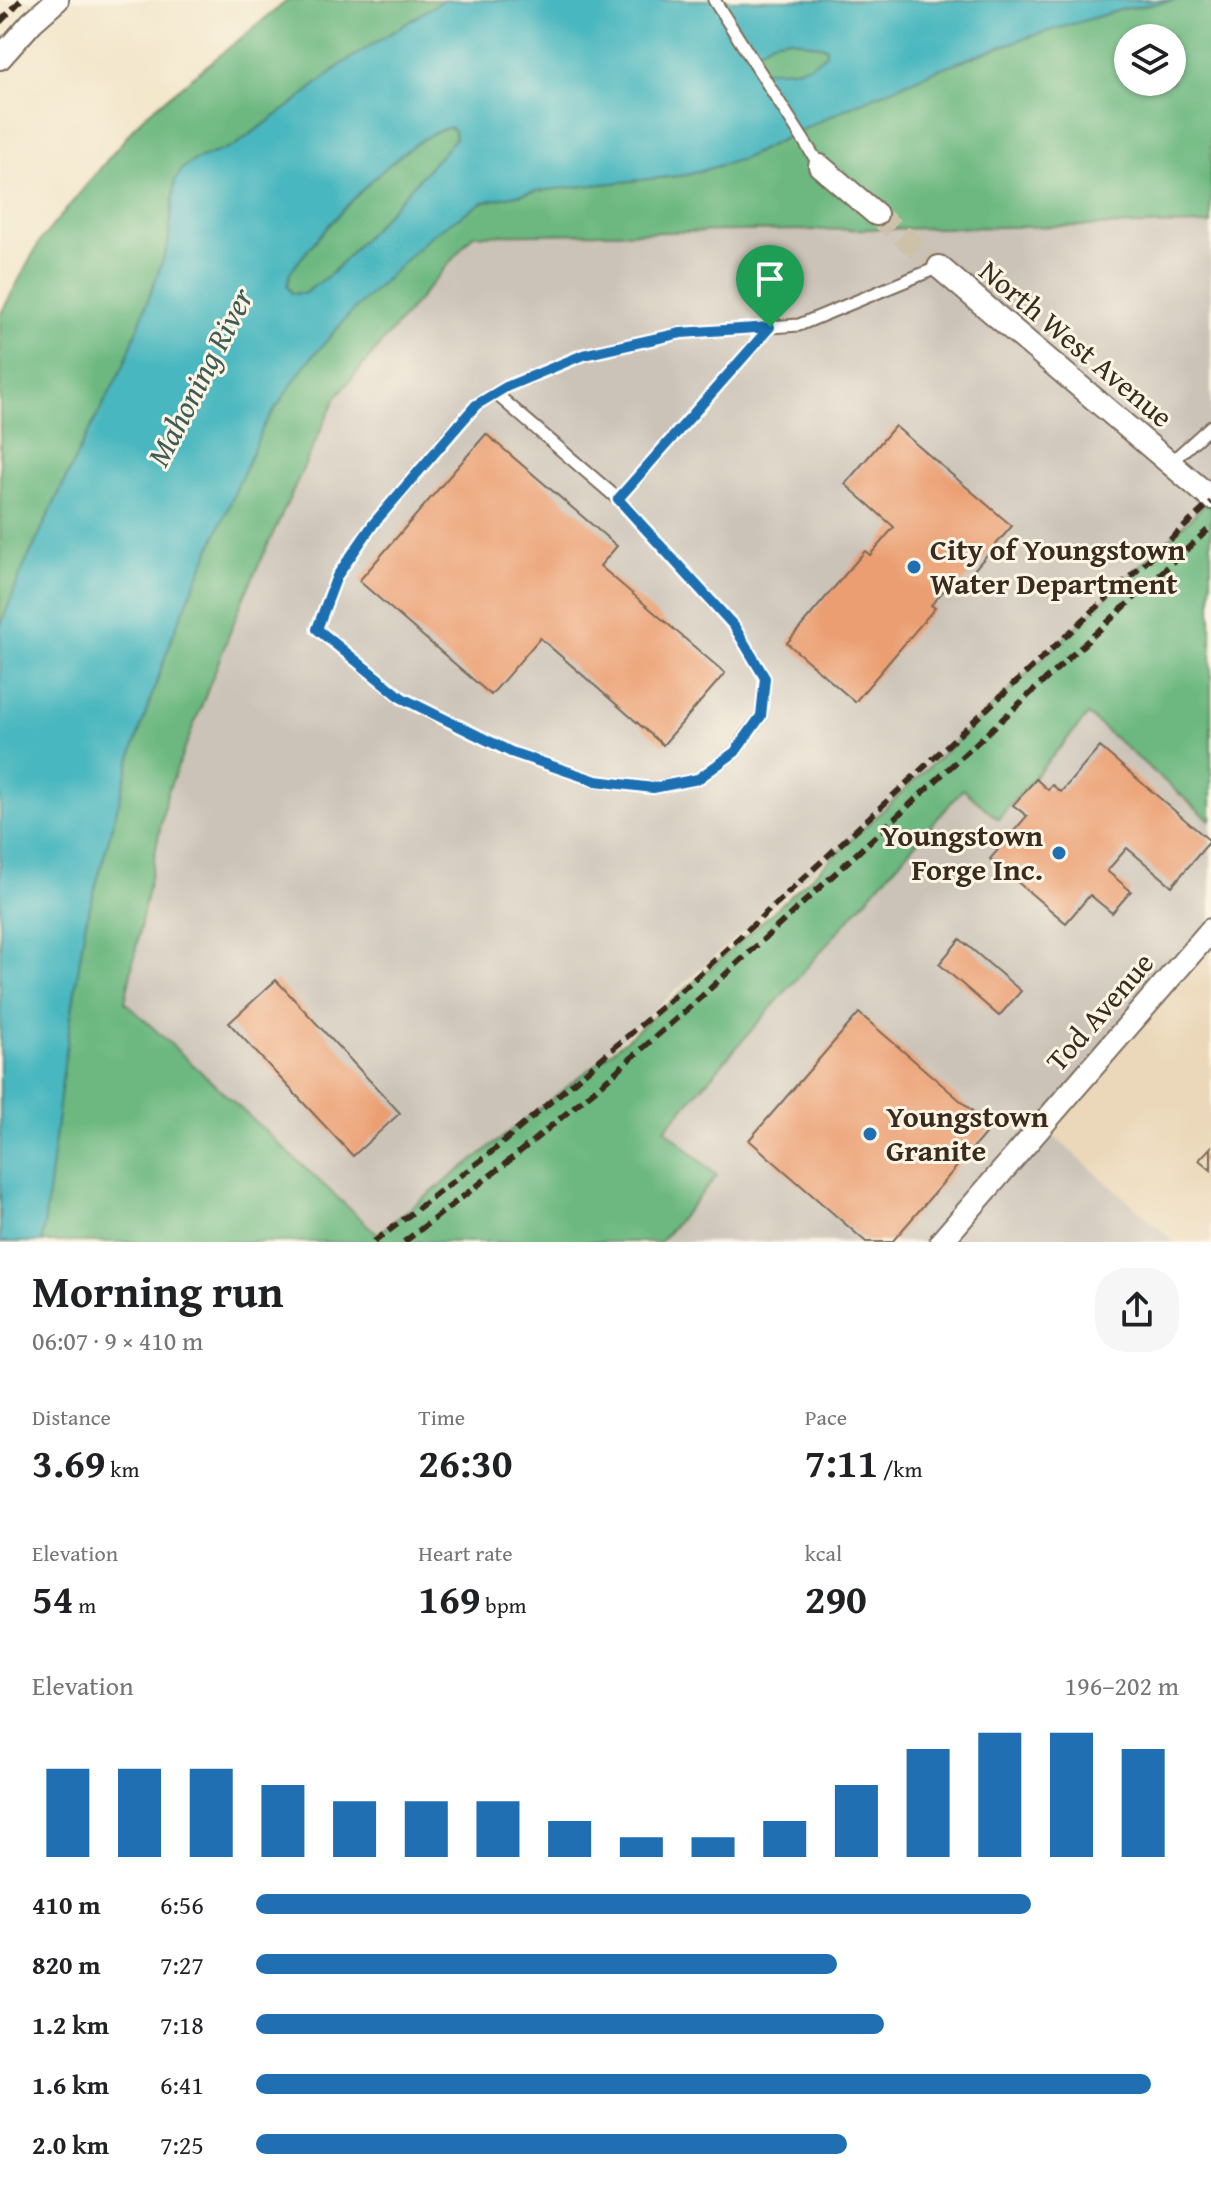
<!DOCTYPE html>
<meta charset="utf-8">
<style>
body{margin:0;font-family:"Gentium Book Plus",serif;background:#f6f6f6;color:#202124;height:100vh;display:flex;flex-direction:column;font-size:30px;white-space:nowrap}
*{box-sizing:border-box;margin:0}
p{font-size:26px;color:#757577}
.icon{flex:none;width:44px;height:44px;fill:none;stroke:currentColor;stroke-width:2;stroke-linecap:round;stroke-linejoin:round}
.map{position:relative;height:1242px;overflow:hidden}
.sheet{display:flex;flex-direction:column;background:#fff;flex:1}
.sheet>*{flex:none}
.buttons{position:absolute;left:1114px;top:24px;display:grid;gap:16px}
.buttons a{display:grid;place-items:center;width:72px;height:72px;border-radius:50%;background:#fff;box-shadow:0 2px 6px #0004;font-size:40px}
.pin{position:absolute;display:grid;place-items:center;width:68px;height:68px;color:#fff;margin:-82px -34px;border-radius:50% 50% 50% 0;rotate:-45deg;box-shadow:0 0 8px #0007}
.pin .icon{rotate:45deg}
.round{display:grid;place-items:center;flex:none;width:84px;height:84px;border-radius:32px;background:#f6f6f6}
.summary{display:flex;align-items:center;justify-content:space-between;height:136px;padding:0 32px}
h1{font-size:44px;font-weight:600;line-height:60px}
.metrics{display:grid;grid-template-columns:repeat(3,1fr);gap:12px;height:136px;padding:8px 32px}
.metrics div{display:grid;align-content:center}
.metrics b{font-size:40px;font-weight:600}
.metrics small{font-size:22px;font-weight:400}
.metrics p{font-size:22px}
.chart{height:224px;padding:16px 32px}
.chart p{display:flex;justify-content:space-between}
.chart svg{width:100%;height:144px;margin-top:8px;stroke:#1f6fb2;stroke-width:6}
ul{padding:0 32px;list-style:none;font-size:26px}
li{display:grid;grid-template-columns:128px 96px 1fr;align-items:center;height:60px}
li i{height:20px;border-radius:10px;background:#1f6fb2}
.map>svg:first-child{display:block}
.built{fill:#ebd8ba}
.industrial{fill:#cbc3b8}
.forest{fill:#6cb880;stroke:#54714f;stroke-width:2;fill-rule:evenodd}
.water{fill:#48b7bf;stroke:#42706e;stroke-width:2;fill-rule:evenodd}
.building{fill:#eb9e71}
.lines{fill:none;stroke-linecap:round;stroke-linejoin:round}
.minor-tunnel{stroke:#cec1a9;stroke-width:22;stroke-dasharray:22 11;stroke-linecap:butt}
.service-casing{stroke:#7b6c5b;stroke-width:15}
.minor-casing{stroke:#7b6c5b;stroke-width:26}
.service{stroke:#fff;stroke-width:11}
.minor{stroke:#fff;stroke-width:22}
.rail{stroke:#3b2a1e;stroke-width:6;stroke-dasharray:12 6;stroke-linecap:butt}
.route-casing{stroke:#fff;stroke-width:16}
.route{stroke:#1f6fb2;stroke-width:10}
.poi-dot{fill:#1f6fb2;stroke:#fcf5e5;stroke-width:3}
.labels{text-anchor:middle;stroke-width:6;stroke-linejoin:round;paint-order:stroke}
.street-label{font-size:30px;fill:#3b2a1e;stroke:#fcf5e5}
.poi-label{font-size:30px;font-weight:bold;fill:#3b2a1e;stroke:#fcf5e5;text-anchor:start}
.water-label{font-size:32px;font-style:italic;fill:#405b56;stroke:#fcf5e5}
</style>
<div class="map">
<svg width="1211" height="1242" viewBox="0 0 1211 1242">
<rect width="100%" height="100%" fill="#fcf5e5"/>
<filter id="ink" filterUnits="userSpaceOnUse"><feTurbulence type="fractalNoise" baseFrequency=".0125" numOctaves="2"/><feDisplacementMap in="SourceGraphic" scale="16" xChannelSelector="R" yChannelSelector="G"/><feConvolveMatrix kernelMatrix="1 2 1 2 8 2 1 2 1" color-interpolation-filters="sRGB"/></filter>
<filter id="wash" filterUnits="userSpaceOnUse"><feTurbulence type="fractalNoise" baseFrequency=".006" numOctaves="4" result="noise"/><feDisplacementMap in="SourceGraphic" scale="32" xChannelSelector="R" yChannelSelector="G"/><feGaussianBlur stdDeviation="1.8" result="paint"/><feColorMatrix in="noise" values="0 0 0 0 0 0 0 0 0 0 0 0 0 0 0 0 0 1.4 0 .05"/><feComposite in="paint" operator="in"/></filter>
<g filter="url(#wash)">
<rect width="100%" height="100%" fill="#f3e7cc"/>
<path class="built" d="M1211 930V1242H1175L1041 1126Z"/>
<g class="industrial">
<path d="M1211 224V499L901 794 495 1150 377 1235 125 1002 167 794 243 599 336 397 473 235Z"/>
<path d="M1088 714 1211 821V930L1042 1126 1175 1242H660L717 1176 664 1129 964 789 998 818Z"/>
</g>
<g class="forest">
<path d="M288 0H443L342 64 294 103 234 146 195 160 175 180 168 246 124 365 81 447 23 569 0 627V315L40 241 142 118Z"/>
<path d="M1176 0H1211V224L473 235 336 397 243 599 167 794 125 1002 377 1234C482 1153 589 1073 689 986 869 830 1037 661 1211 499V821L1088 715 998 819 963 789 665 1129 717 1176 660 1242H42L65 1057 85 925 134 747 174 632 264 425 305 365 348 316 431 235 483 202 536 191 687 175 742 159 849 107 936 70 1022 39 1123 9ZM1128 38H1172V82H1128Z"/>
<path d="M788 38 826 47V53C812 71 786 70 764 70L753 54 772 41Z"/>
<path d="M450 127 454 131 455 138 447 149 333 272 304 294 292 293 287 286 290 273C319 233 403 137 450 127Z"/>
</g>
<path class="water" d="M443 0H1176L1123 9 1022 39 936 70 849 107 742 159 687 175 536 191 483 202 431 235 348 316 305 365 264 425 174 632 134 747 85 925 65 1057 42 1242H0V627L23 569 81 447 124 365 168 246 175 180 183 168 195 160 234 146 294 103 342 64ZM788 38 826 47V53C812 71 786 70 764 70L753 54 772 41ZM450 127 454 131 455 138 447 148 333 272 304 294 292 293 287 286 290 273C319 233 403 137 450 127Z"/>
<g id="blocks">
<g class="building">
<path d="M895 426 1012 526 960 586 953 580 931 605 935 608 855 702 787 643 865 551 870 555 894 527 845 484Z"/>
<path d="M486 434 617 546 600 566 725 673 663 745 540 638 491 695 359 581Z"/>
<path d="M1100 747 1210 841 1172 886 1127 848 1107 871 1131 891 1112 913 1090 895 1066 923 990 859 1027 816 1013 805 1036 779 1048 790 1052 785 1061 792Z"/>
<path d="M960 939 1021 991 999 1016 939 964Z"/>
<path d="M276 980 400 1113 353 1156 229 1023Z"/>
<path d="M859 1013 991 1127 892 1242H866L749 1140Z"/>
<path d="M1211 1147V1170L1199 1160Z"/>
</g>
</g>
</g>
<g filter="url(#ink)">
<use href="#blocks" fill-opacity="0" stroke="#7b6c5b" stroke-width="2"/>
<g class="lines">
<path class="minor-tunnel" d="M876 214 939 267"/>
<defs>
<g id="service">
<path d="M714 0 820 166"/>
<path d="M495 393 618 499 734 626 765 678 761 716 735 752 698 779 653 788 596 781 511 752 402 698 317 629 337 576 374 523 476 405 506 387 583 355 681 333 799 325 939 267"/>
<path d="M1170 463 1211 426"/>
<path d="M618 499 770 327"/>
</g>
<g id="minor">
<path d="M0 58 32 22 57 0"/>
<path d="M820 166 876 214"/>
<path d="M939 267 1211 498"/>
<path d="M941 1242 1211 930"/>
</g>
</defs>
<use href="#service" class="service-casing"/>
<use href="#minor" class="minor-casing"/>
<use href="#service" class="service"/>
<use href="#minor" class="minor"/>
<g class="rail">
<path d="M0 22 21 0"/>
<path d="M374 1242 489 1154 689 984 1211 502"/>
<path d="M404 1242 500 1168 603 1083 701 997 1211 527"/>
</g>
</g>
</g>
<g class="lines" filter="url(#ink)">
<defs>
<path id="route" d="M770 327 618 499 734 626 765 678 761 716 735 752 698 779 653 788 596 781 511 752 402 698 317 629 337 576 374 523 476 405 506 387 583 355 681 333Z"/>
</defs>
<use href="#route" class="route-casing"/>
<use href="#route" class="route"/>
</g>
<g class="poi-dot">
<circle cx="914" cy="567" r="8"/>
<circle cx="1059" cy="853" r="8"/>
<circle cx="870" cy="1134" r="8"/>
</g>
<g class="labels">
<g class="street-label">
<text transform="translate(1076 344) rotate(40)" y="10">North West Avenue</text>
<text transform="translate(1100 1012) rotate(-49)" y="10">Tod Avenue</text>
</g>
<g class="poi-label">
<text x="930" y="560">City of Youngstown<tspan x="930" dy="34">Water Department</tspan></text>
<text x="1043" y="846" text-anchor="end">Youngstown<tspan x="1043" dy="34">Forge Inc.</tspan></text>
<text x="886" y="1127">Youngstown<tspan x="886" dy="34">Granite</tspan></text>
</g>
<g class="water-label">
<text transform="translate(200 377) rotate(-63)" y="11">Mahoning River</text>
</g>
</g>
</svg>
<div class="buttons">
<a><svg class="icon" aria-label="layers" viewBox="0 0 24 24"><path d="M12 4l9 5-9 5-9-5zM3 14l9 5 9-5"/></svg></a>
</div>
<div class="pin" style="left:770px;top:327px;background:#1e9e55"><svg class="icon" aria-label="arrive" viewBox="0 0 24 24"><path d="M6 21V4h12l-3 4 3 4H6"/></svg></div>
</div>
<section class="sheet">
<div class="summary"><div><h1>Morning run</h1><p>06:07 · 9 × 410 m</p></div><a class="round"><svg class="icon" aria-label="share" viewBox="0 0 24 24"><path d="M12 15V3M7 8l5-5 5 5M5 13v7h14v-7"/></svg></a></div>
<div class="metrics">
<div><p>Distance</p><b>3.69<small> km</small></b></div>
<div><p>Time</p><b>26:30</b></div>
<div><p>Pace</p><b>7:11<small> /km</small></b></div>
</div>
<div class="metrics">
<div><p>Elevation</p><b>54<small> m</small></b></div>
<div><p>Heart rate</p><b>169<small> bpm</small></b></div>
<div><p>kcal</p><b>290</b></div>
</div>
<div class="chart"><p><span>Elevation</span>196–202 m</p>
<svg viewBox="0 0 160 44" preserveAspectRatio="none"><path d="M5 44V17M15 44V17M25 44V17M35 44V22M45 44V27M55 44V27M65 44V27M75 44V33M85 44V38M95 44V38M105 44V33M115 44V22M125 44V11M135 44V6M145 44V6M155 44V11"/></svg>
</div>
<ul>
<li><b>410 m</b>6:56<i style="width:84%"></i></li>
<li><b>820 m</b>7:27<i style="width:63%"></i></li>
<li><b>1.2 km</b>7:18<i style="width:68%"></i></li>
<li><b>1.6 km</b>6:41<i style="width:97%"></i></li>
<li><b>2.0 km</b>7:25<i style="width:64%"></i></li>
</ul>
</section>
